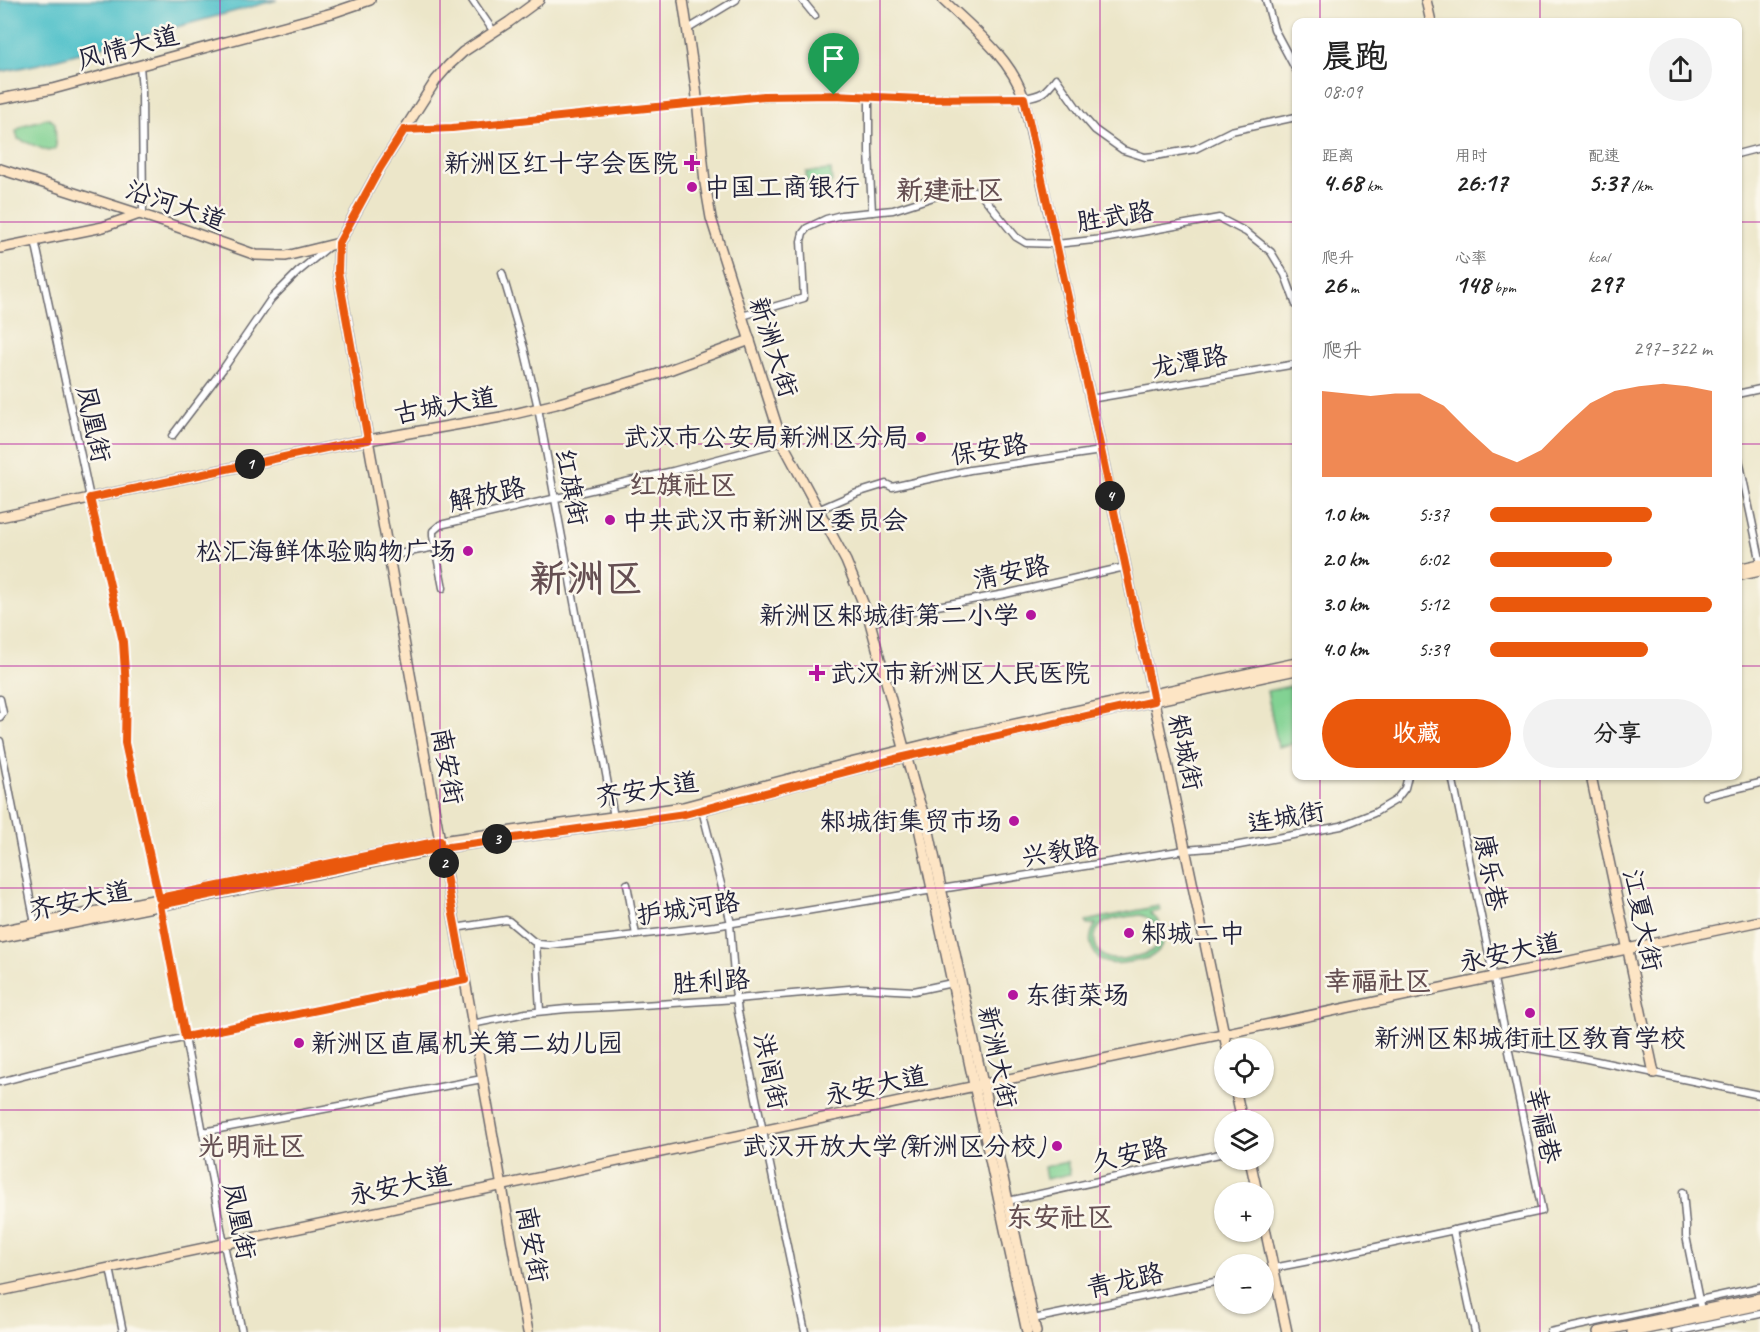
<!DOCTYPE html>
<html lang="zh">
<meta charset="utf-8">
<style>
body{margin:0;font-family:Caveat,"LXGW WenKai TC",sans-serif;background:#f2f2f2;color:#222;height:100vh;display:flex;flex-direction:column;font-size:22px;white-space:nowrap}
*{box-sizing:border-box;margin:0}
p{font-size:20px;color:#767676}
.icon{flex:none;width:33px;height:33px;fill:none;stroke:currentColor;stroke-width:2;stroke-linecap:round;stroke-linejoin:round}
.map{position:relative;flex:1;overflow:hidden}
.details{position:absolute;left:1292px;top:18px;width:450px;height:762px;display:flex;flex-direction:column;background:#fff;border-radius:12px;box-shadow:0 2px 4px #0004}
.details>*{flex:none}
.tools{position:absolute;left:1214px;top:1038px;display:grid;gap:12px}
.tools a{display:grid;place-items:center;width:60px;height:60px;border-radius:50%;background:#fff;box-shadow:0 2px 4px #0004;font-size:30px}
.pin{position:absolute;display:grid;place-items:center;width:51px;height:51px;color:#fff;margin:-62px -26px;border-radius:50% 50% 50% 0;rotate:-45deg;box-shadow:0 0 6px #0007}
.pin .icon{rotate:45deg}
.km{position:absolute;width:30px;height:30px;margin:-15px;border-radius:50%;background:#222;color:#fff;font-size:16px;line-height:30px;text-align:center}
.round{display:grid;place-items:center;flex:none;width:63px;height:63px;border-radius:32px;background:#f2f2f2}
.overview{display:flex;align-items:center;justify-content:space-between;height:102px;padding:0 30px}
h1{font-size:33px;font-weight:800;line-height:45px}
.figures{display:grid;grid-template-columns:repeat(3,1fr);gap:9px;height:102px;padding:6px 30px}
.figures div{display:grid;align-content:center}
.figures b{font-size:26px;font-weight:800}
.figures small{font-size:16px;font-weight:400}
.figures p{font-size:16px}
.chart{height:168px;padding:12px 30px}
.chart p{display:flex;justify-content:space-between}
.chart svg{width:100%;height:108px;margin-top:6px;fill:#ea580c;opacity:.7}
.cta{display:flex;gap:12px;margin-top:auto;padding:12px 30px}
.cta a{flex:1;height:69px;border-radius:36px;background:#ea580c;color:#fff;font-size:24px;font-weight:800;line-height:69px;text-align:center}
.cta a+a{background:#f2f2f2;color:#222}
ul{padding:0 30px;list-style:none;font-size:20px}
li{display:grid;grid-template-columns:96px 72px 1fr;align-items:center;height:45px}
li i{height:15px;border-radius:8px;background:#ea580c}
.map>svg:first-child{display:block}
.green{fill:#82d293;stroke:#527a67;stroke-width:1.5;fill-rule:evenodd}
.water{fill:#54c2ca;stroke:#3b7282;stroke-width:1.5}
.lines{fill:none;stroke-linecap:round;stroke-linejoin:round}
.street-casing{stroke:#69676d;stroke-width:9}
.secondary-casing{stroke:#69676d;stroke-width:12}
.street{stroke:#fff;stroke-width:6}
.secondary{stroke:#fde5c5;stroke-width:9}
.route-casing{stroke:#fff;stroke-width:12}
.route{stroke:#ea580c;stroke-width:8}
.grid{fill:none;stroke:#b5179e;stroke-width:1.5;stroke-opacity:0.55}
.poi-dot{fill:#b5179e;stroke:#fbf7ec;stroke-width:2}
.labels{text-anchor:middle;stroke-width:5;stroke-linejoin:round;paint-order:stroke}
.street-label{font-size:26px;fill:#22223b;stroke:#fbf7ec}
.poi-label{font-size:26px;fill:#22223b;stroke:#fbf7ec;text-anchor:end}
.neighbourhood-label{font-size:27px;font-weight:bold;fill:#654f52;stroke:#fbf7ec}
.town-label{font-size:38px;font-weight:bold;fill:#654f52;stroke:#fbf7ec}
</style>
<div class="map">
<svg width="1760" height="1332" viewBox="0 0 1760 1332">
<rect width="100%" height="100%" fill="#fbf7ec"/>
<filter id="ink" filterUnits="userSpaceOnUse"><feTurbulence type="fractalNoise" baseFrequency=".0167" numOctaves="2"/><feDisplacementMap in="SourceGraphic" scale="12" xChannelSelector="R" yChannelSelector="G"/><feConvolveMatrix kernelMatrix="1 2 1 2 8 2 1 2 1" color-interpolation-filters="sRGB"/></filter>
<filter id="wash" filterUnits="userSpaceOnUse"><feTurbulence type="fractalNoise" baseFrequency=".008" numOctaves="4" result="noise"/><feDisplacementMap in="SourceGraphic" scale="24" xChannelSelector="R" yChannelSelector="G"/><feGaussianBlur stdDeviation="1.35" result="paint"/><feColorMatrix in="noise" values="0 0 0 0 0 0 0 0 0 0 0 0 0 0 0 0 0 1.4 0 .05"/><feComposite in="paint" operator="in"/></filter>
<g filter="url(#wash)">
<rect width="100%" height="100%" fill="#ece6c9"/>
<g class="green">
<path d="M49 118 55 123 56 145 55 149 48 151 18 139 16 131 24 125Z"/>
<path d="M831 170 832 183 807 185 806 172Z"/>
<path d="M1291 686 1296 711V743L1278 747 1267 691Z"/>
<path d="M1159 906 1160 911 1150 913C1164 923 1170 945 1152 956 1147 959 1140 960 1134 961 1119 964 1101 968 1093 950 1088 941 1091 932 1096 924L1087 925 1086 921ZM1141 915C1157 919 1167 939 1152 951 1145 955 1118 961 1111 959 1093 956 1089 932 1104 923 1113 918 1131 916 1141 915Z"/>
<path d="M1067 1162 1070 1174 1046 1179 1044 1167Z"/>
</g>
<path class="water" d="M0 0H277L39 64 0 72Z"/>
</g>
<g filter="url(#ink)">
<g class="lines">
<defs>
<g id="street">
<path d="M472 0 494 32"/>
<path d="M802 0 815 16"/>
<path d="M1266 0 1274 29 1296 70"/>
<path d="M688 29 736 0"/>
<path d="M140 66 142 90 143 215"/>
<path d="M869 97V152L872 212"/>
<path d="M404 130 452 128 763 96 833 95 920 99 1024 98C1042 95 1045 93 1056 78L1082 115 1095 130 1123 150 1145 157 1155 156 1195 149 1231 131 1296 117"/>
<path d="M1737 154 1760 148"/>
<path d="M35 240 90 498 123 642 126 687 125 743 159 898"/>
<path d="M502 273 524 348 538 408 614 817"/>
<path d="M742 316 804 298 801 241 803 233 807 228 826 219 841 215 893 210 940 195 964 191H974L982 195 1016 237 1026 243 1056 244 1103 239 1219 218 1246 232 1271 252 1285 275 1296 305"/>
<path d="M1737 394 1760 389"/>
<path d="M1090 399 1296 364"/>
<path d="M172 436 223 369 271 299 298 272 327 248"/>
<path d="M1737 450 1760 559"/>
<path d="M818 510 857 493 886 484 892 487 970 470 1101 451"/>
<path d="M389 556 435 547"/>
<path d="M443 588 433 536V531L440 525 673 471 782 442"/>
<path d="M870 623 937 606 1005 594 1125 567"/>
<path d="M0 699 3 713 0 717"/>
<path d="M0 741 35 924"/>
<path d="M1705 796 1760 783"/>
<path d="M702 810 731 923"/>
<path d="M627 884 636 935"/>
<path d="M941 889 1185 850 1234 846 1341 826 1374 813 1396 800 1405 788 1408 776"/>
<path d="M160 905 224 1244 242 1332"/>
<path d="M730 923 735 989 738 1012 805 1332"/>
<path d="M455 928 506 920 509 921 533 941 539 944 549 945 715 926 933 890"/>
<path d="M536 943 540 1011"/>
<path d="M472 1024 526 1013 566 1009 611 1007 736 999 860 988 914 991 952 983"/>
<path d="M1508 1045 1563 1054 1760 1095"/>
<path d="M0 1082C153 1041 309 1012 464 980"/>
<path d="M203 1132 482 1079"/>
<path d="M1683 1192 1686 1226V1236L1701 1310"/>
<path d="M1008 1201 1224 1153"/>
<path d="M1453 1230 1475 1332"/>
<path d="M110 1268 123 1332"/>
<path d="M1273 1268 1330 1257 1542 1211 1452 776"/>
<path d="M1263 1272 1274 1270"/>
<path d="M1033 1319 1224 1280"/>
<path d="M1550 1332 1760 1287"/>
<path d="M1675 1332 1760 1314"/>
</g>
<g id="secondary">
<path d="M683 0 696 88 705 183 711 218 782 442 846 561 868 615 916 792 928 827 1036 1332"/>
<path d="M943 0C972 28 1010 57 1023 96L1088 388 1227 1048"/>
<path d="M1426 0 1431 22"/>
<path d="M0 99 53 89 332 13 370 0"/>
<path d="M0 169 158 220 256 255 286 256 339 243"/>
<path d="M0 248 103 227 139 214"/>
<path d="M0 517 345 444 501 417 556 404 658 374 750 340"/>
<path d="M1737 569 1760 564"/>
<path d="M1737 576 1760 571"/>
<path d="M1591 776 1654 1073"/>
<path d="M918 810 919 828 1027 1332"/>
<path d="M0 931 448 840 683 807 842 765 960 736 1296 663"/>
<path d="M0 938 449 847 685 814 843 772 961 743 1296 670"/>
<path d="M1235 1088 1242 1120"/>
<path d="M1250 1160 1257 1192"/>
<path d="M1263 1219 1287 1332"/>
<path d="M0 1291 1760 921"/>
<path d="M528 1332 338 272 339 243 380 168 436 80 449 65 463 52 509 22 539 0"/>
<path d="M1598 1332 1760 1298"/>
<path d="M1632 1332 1760 1305"/>
</g>
</defs>
<use href="#street" class="street-casing"/>
<use href="#secondary" class="secondary-casing"/>
<use href="#street" class="street"/>
<use href="#secondary" class="secondary"/>
</g>
</g>
<g class="lines" filter="url(#ink)">
<defs>
<path id="route" d="M834 95 764 96 452 128 404 130 380 168 339 243 338 272 368 440 345 444 90 498 123 642 126 687 125 743 159 898 440 841 441 848 465 980 185 1037 160 905 419 852 449 847 685 814 895 759 1154 701 1088 388 1024 98 920 99 834 95"/>
</defs>
<use href="#route" class="route-casing"/>
<use href="#route" class="route"/>
</g>
<path class="grid" d="M220 0V1332M440 0V1332M660 0V1332M880 0V1332M1100 0V1332M1320 0V22M1540 0V22M0 222H1296M1737 222H1760M0 444H1296M1737 444H1760M0 666H1296M1737 666H1760M1320 776V1332M1540 776V1332M0 888H1760M0 1110H1760"/>
<g class="poi-dot">
<path d="M689 154h6v6h6v6h-6v6h-6v-6h-6v-6h6z"/>
<circle cx="692" cy="187" r="6"/>
<circle cx="921" cy="437" r="6"/>
<circle cx="610" cy="520" r="6"/>
<circle cx="468" cy="551" r="6"/>
<circle cx="1031" cy="615" r="6"/>
<path d="M814 664h6v6h6v6h-6v6h-6v-6h-6v-6h6z"/>
<circle cx="1014" cy="821" r="6"/>
<circle cx="1129" cy="933" r="6"/>
<circle cx="1013" cy="995" r="6"/>
<circle cx="1530" cy="1013" r="6"/>
<circle cx="299" cy="1043" r="6"/>
<circle cx="1057" cy="1146" r="6"/>
</g>
<g class="labels">
<g class="street-label">
<text transform="translate(128 47) rotate(-15)" y="9">风情大道</text>
<text transform="translate(176 205) rotate(19)" y="9">沿河大道</text>
<text transform="translate(1115 216) rotate(-9)" y="9">胜武路</text>
<text transform="translate(774 347) rotate(72)" y="9">新洲大街</text>
<text transform="translate(1189 361) rotate(-10)" y="9">龙潭路</text>
<text transform="translate(445 405) rotate(-10)" y="9">古城大道</text>
<text transform="translate(94 424) rotate(78)" y="9">凤凰街</text>
<text transform="translate(989 449) rotate(-9)" y="9">保安路</text>
<text transform="translate(572 487) rotate(79)" y="9">红旗街</text>
<text transform="translate(487 494) rotate(-12)" y="9">解放路</text>
<text transform="translate(1011 572) rotate(-12)" y="9">清安路</text>
<text transform="translate(1186 752) rotate(78)" y="9">邾城街</text>
<text transform="translate(448 766) rotate(80)" y="9">南安街</text>
<text transform="translate(647 789) rotate(-9)" y="9">齐安大道</text>
<text transform="translate(1286 817) rotate(-10)" y="9">连城街</text>
<text transform="translate(1060 851) rotate(-9)" y="9">兴教路</text>
<text transform="translate(1491 872) rotate(79)" y="9">康乐巷</text>
<text transform="translate(80 900) rotate(-12)" y="9">齐安大道</text>
<text transform="translate(688 908) rotate(-8)" y="9">护城河路</text>
<text transform="translate(1643 920) rotate(78)" y="9">江夏大街</text>
<text transform="translate(1510 952) rotate(-12)" y="9">永安大道</text>
<text transform="translate(711 981) rotate(-4)" y="9">胜利路</text>
<text transform="translate(998 1057) rotate(78)" y="9">新洲大街</text>
<text transform="translate(771 1071) rotate(78)" y="9">洪闾街</text>
<text transform="translate(876 1085) rotate(-12)" y="9">永安大道</text>
<text transform="translate(1544 1125) rotate(78)" y="9">幸福巷</text>
<text transform="translate(1129 1154) rotate(-12)" y="9">久安路</text>
<text transform="translate(400 1185) rotate(-12)" y="9">永安大道</text>
<text transform="translate(240 1221) rotate(79)" y="9">凤凰街</text>
<text transform="translate(533 1244) rotate(80)" y="9">南安街</text>
<text transform="translate(1125 1280) rotate(-12)" y="9">青龙路</text>
</g>
<g class="poi-label">
<text x="678" y="172">新洲区红十字会医院</text>
<text x="704" y="196" text-anchor="start">中国工商银行</text>
<text x="909" y="446">武汉市公安局新洲区分局</text>
<text x="622" y="529" text-anchor="start">中共武汉市新洲区委员会</text>
<text x="456" y="560">松汇海鲜体验购物广场</text>
<text x="1019" y="624">新洲区邾城街第二小学</text>
<text x="830" y="682" text-anchor="start">武汉市新洲区人民医院</text>
<text x="1002" y="830">邾城街集贸市场</text>
<text x="1141" y="942" text-anchor="start">邾城二中</text>
<text x="1025" y="1004" text-anchor="start">东街菜场</text>
<text x="1530" y="1047" text-anchor="middle">新洲区邾城街社区教育学校</text>
<text x="311" y="1052" text-anchor="start">新洲区直属机关第二幼儿园</text>
<text x="1045" y="1155">武汉开放大学(新洲区分校)</text>
</g>
<g class="neighbourhood-label">
<text x="950" y="199">新建社区</text>
<text x="683" y="494">红旗社区</text>
<text x="1378" y="990">幸福社区</text>
<text x="252" y="1155">光明社区</text>
<text x="1060" y="1226">东安社区</text>
</g>
<g class="town-label">
<text x="586" y="591">新洲区</text>
</g>
</g>
</svg>
<div class="tools">
<a><svg class="icon" aria-label="locate" viewBox="0 0 24 24"><circle cx="12" cy="12" r="6"/><path d="M12 2v4M12 18v4M2 12h4M18 12h4"/></svg></a>
<a><svg class="icon" aria-label="layers" viewBox="0 0 24 24"><path d="M12 4l9 5-9 5-9-5zM3 14l9 5 9-5"/></svg></a>
<a>+</a>
<a>−</a>
</div>
<div class="pin" style="left:834px;top:95px;background:#1e9e55"><svg class="icon" aria-label="arrive" viewBox="0 0 24 24"><path d="M6 21V4h12l-3 4 3 4H6"/></svg></div>
<b class="km" style="left:250px;top:464px">1</b>
<b class="km" style="left:444px;top:863px">2</b>
<b class="km" style="left:497px;top:839px">3</b>
<b class="km" style="left:1110px;top:496px">4</b>
<section class="details">
<div class="overview"><div><h1>晨跑</h1><p>08:09</p></div><a class="round"><svg class="icon" aria-label="share" viewBox="0 0 24 24"><path d="M12 15V3M7 8l5-5 5 5M5 13v7h14v-7"/></svg></a></div>
<div class="figures">
<div><p>距离</p><b>4.68<small> km</small></b></div>
<div><p>用时</p><b>26:17</b></div>
<div><p>配速</p><b>5:37<small> /km</small></b></div>
</div>
<div class="figures">
<div><p>爬升</p><b>26<small> m</small></b></div>
<div><p>心率</p><b>148<small> bpm</small></b></div>
<div><p>kcal</p><b>297</b></div>
</div>
<div class="chart"><p><span>爬升</span>297–322 m</p>
<svg viewBox="0 0 160 44" preserveAspectRatio="none"><path d="M0 44V9L10 10L20 11L30 10L40 10L50 15L60 25L70 34L80 38L90 33L100 23L110 14L120 9L130 7L140 6L150 7L160 9V44z"/></svg>
</div>
<ul>
<li><b>1.0 km</b>5:37<i style="width:73%"></i></li>
<li><b>2.0 km</b>6:02<i style="width:55%"></i></li>
<li><b>3.0 km</b>5:12<i style="width:100%"></i></li>
<li><b>4.0 km</b>5:39<i style="width:71%"></i></li>
</ul>
<div class="cta"><a>收藏</a><a>分享</a></div>
</section>
</div>
